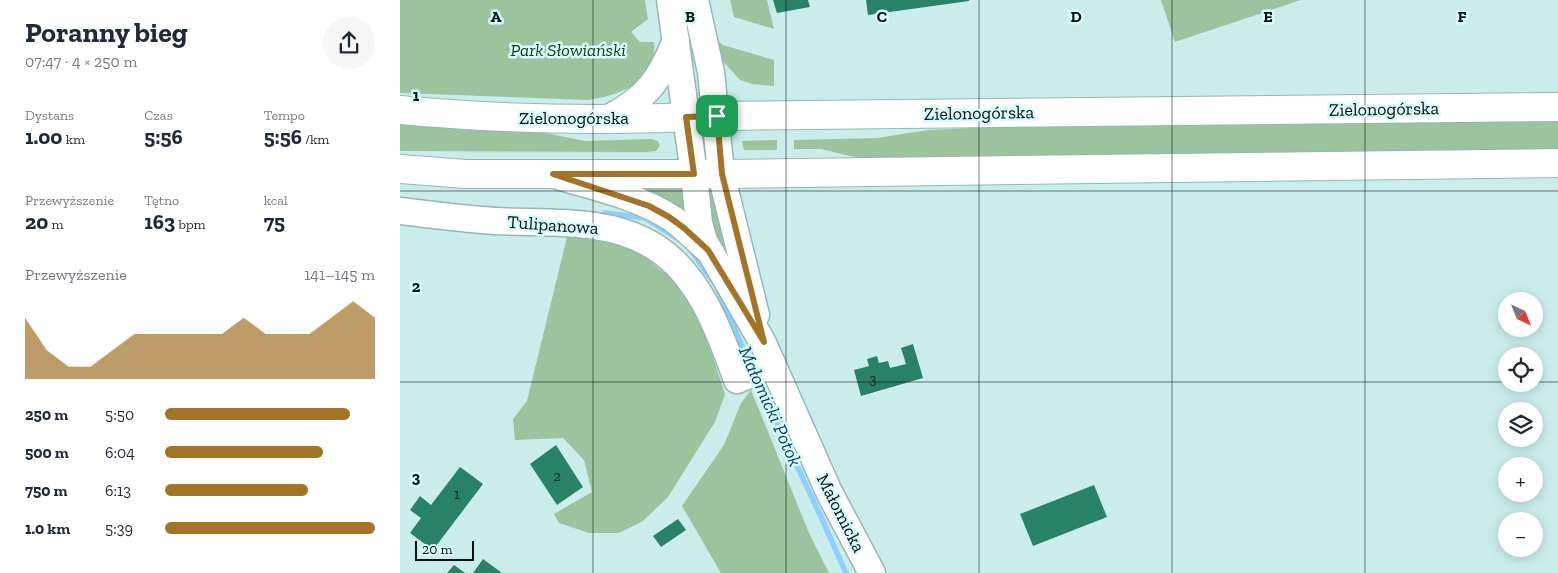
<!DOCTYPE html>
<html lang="pl">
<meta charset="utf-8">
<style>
body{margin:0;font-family:"Zilla Slab",serif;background:#f6f6f7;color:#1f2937;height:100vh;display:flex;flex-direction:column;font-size:19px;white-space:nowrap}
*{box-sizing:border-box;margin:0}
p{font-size:16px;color:#747a83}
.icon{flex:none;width:28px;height:28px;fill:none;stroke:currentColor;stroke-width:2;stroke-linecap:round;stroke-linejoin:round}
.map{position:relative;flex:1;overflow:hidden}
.side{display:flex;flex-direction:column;background:#fff;width:400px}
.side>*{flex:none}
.needle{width:32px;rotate:137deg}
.tools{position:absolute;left:1098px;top:292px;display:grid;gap:10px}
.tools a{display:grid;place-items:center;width:45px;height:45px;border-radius:50%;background:#fff;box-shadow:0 2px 12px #0003;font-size:25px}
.scale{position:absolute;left:15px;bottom:12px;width:59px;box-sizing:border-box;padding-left:5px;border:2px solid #040f0f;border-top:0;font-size:14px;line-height:18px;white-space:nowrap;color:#040f0f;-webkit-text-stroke:4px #d7fbf9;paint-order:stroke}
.pin{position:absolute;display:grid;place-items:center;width:42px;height:42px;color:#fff;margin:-21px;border-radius:10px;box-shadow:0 2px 8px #0006}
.round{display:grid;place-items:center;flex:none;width:52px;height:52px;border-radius:26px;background:#f6f6f7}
.head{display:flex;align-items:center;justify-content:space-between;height:85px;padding:0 25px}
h1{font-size:28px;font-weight:700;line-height:38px}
.stats{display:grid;grid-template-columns:repeat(3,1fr);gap:8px;height:85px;padding:5px 25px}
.stats div{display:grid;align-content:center}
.stats b{font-size:21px;font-weight:700}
.stats small{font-size:14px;font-weight:400}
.stats p{font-size:14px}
.chart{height:140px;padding:10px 25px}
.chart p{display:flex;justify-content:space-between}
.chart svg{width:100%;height:90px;margin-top:5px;fill:#a37328;opacity:.7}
ul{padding:0 25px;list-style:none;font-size:16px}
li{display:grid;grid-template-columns:80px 60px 1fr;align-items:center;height:38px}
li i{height:12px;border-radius:6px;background:#a37328}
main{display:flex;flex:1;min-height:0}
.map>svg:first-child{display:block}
.green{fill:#9bc39d}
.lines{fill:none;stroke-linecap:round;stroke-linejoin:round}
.stream{stroke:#8fcfff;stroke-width:5.5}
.building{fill:#288268}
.minor-casing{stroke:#95b7b6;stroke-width:29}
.major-casing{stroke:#95b7b6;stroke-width:30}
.minor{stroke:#fff;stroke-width:26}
.major{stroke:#fff;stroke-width:28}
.route-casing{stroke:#fff;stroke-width:10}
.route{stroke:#a37328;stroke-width:6}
.grid{fill:none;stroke:#040f0f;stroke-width:1;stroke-opacity:0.55}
.labels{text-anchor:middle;stroke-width:5;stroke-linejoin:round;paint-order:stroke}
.number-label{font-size:15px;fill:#0d2c25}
.park-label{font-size:18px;font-style:italic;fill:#113916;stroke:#d7fbf9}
.street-label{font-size:18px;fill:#040f0f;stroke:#d7fbf9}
.water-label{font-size:19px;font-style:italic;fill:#083b5a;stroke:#d7fbf9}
.grid-label{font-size:16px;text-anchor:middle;font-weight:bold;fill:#040f0f;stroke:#d7fbf9;stroke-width:5;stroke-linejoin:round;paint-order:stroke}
</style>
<main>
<section class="side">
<div class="head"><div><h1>Poranny bieg</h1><p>07:47 · 4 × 250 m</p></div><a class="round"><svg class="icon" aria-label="share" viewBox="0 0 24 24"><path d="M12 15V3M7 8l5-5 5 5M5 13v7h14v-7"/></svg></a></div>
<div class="stats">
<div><p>Dystans</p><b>1.00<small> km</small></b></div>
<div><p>Czas</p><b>5:56</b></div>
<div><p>Tempo</p><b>5:56<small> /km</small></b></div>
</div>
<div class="stats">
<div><p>Przewyższenie</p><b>20<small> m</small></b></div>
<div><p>Tętno</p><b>163<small> bpm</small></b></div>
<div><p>kcal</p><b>75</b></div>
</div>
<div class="chart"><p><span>Przewyższenie</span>141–145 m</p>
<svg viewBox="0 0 160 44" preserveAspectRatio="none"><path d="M0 44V14L10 30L20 38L30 38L40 30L50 22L60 22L70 22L80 22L90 22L100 14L110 22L120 22L130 22L140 14L150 6L160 14V44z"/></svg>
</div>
<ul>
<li><b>250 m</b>5:50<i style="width:88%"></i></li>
<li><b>500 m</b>6:04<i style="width:75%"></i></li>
<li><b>750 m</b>6:13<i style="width:68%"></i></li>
<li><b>1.0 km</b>5:39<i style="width:100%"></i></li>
</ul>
</section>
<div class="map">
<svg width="1158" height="573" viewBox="0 0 1158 573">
<rect width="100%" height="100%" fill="#caedec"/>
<g class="green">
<path d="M0 0H245L248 19 231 32 240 42H254C258 81 220 96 188 100L0 93Z"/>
<path d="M330 0H367L374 29 334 17Z"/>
<path d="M761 0H901L775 42Z"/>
<path d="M312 36 323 45 374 60V86L352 84 340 80 318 56Z"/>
<path d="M1158 113V149L467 160 421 149H394V140L477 138 528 130 748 120Z"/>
<path d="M0 124 60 129 131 130 185 141 251 139 258 141 260 146 256 151 245 152 0 151Z"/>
<path d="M377 140V150H344L342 141Z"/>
<path d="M236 186 282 187 288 214Z"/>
<path d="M311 193H313L344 295 313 234 308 194Z"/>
<path d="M168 233 223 242 245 257 276 282 296 306 325 394 315 422 268 497 243 521 219 533H189L159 523 154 514 192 492 184 460 163 438 115 440 113 419 127 401Z"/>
<path d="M351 390 409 533 429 573H321L282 506 324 445 341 403Z"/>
</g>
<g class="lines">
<g class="stream">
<path d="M205 213 245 218 275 237"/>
<path d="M290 249 312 280"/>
<path d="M318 290 351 367"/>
<path d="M357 380 421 517 446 573"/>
</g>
</g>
<g class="building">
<path d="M373 0H408L410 7 377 13Z"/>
<path d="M466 0H569V1L468 15Z"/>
<path d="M513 344 523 378 461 396 454 370 469 366 467 359 477 356 479 363 488 361 490 368 506 364 501 348Z"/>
<path d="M156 445 183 487 157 505 130 464Z"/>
<path d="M60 467 83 484 33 550 10 533 21 518 10 510 20 496 31 505Z"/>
<path d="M694 485 707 517 633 546 620 514Z"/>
<path d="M278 519 286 530 261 547 253 536Z"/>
<path d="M83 559 102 573H73Z"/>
<path d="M54 565 65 573H47Z"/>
</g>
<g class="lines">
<defs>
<g id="minor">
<path d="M270 0 294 174 299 223 304 241 363 343 429 492 472 573"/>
<path d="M295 0 311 72 321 174 356 315"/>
<path d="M207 119C246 99 260 80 276 40"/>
<path d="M161 177C198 188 240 197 273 219 285 228 296 239 307 249"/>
<path d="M0 211C31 215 63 219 95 221 147 224 208 217 255 247 300 275 320 333 337 380L373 365"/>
</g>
<g id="major">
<path d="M0 110C105 120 211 121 317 116L1158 107"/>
<path d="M0 169 66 174H321L1158 163"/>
</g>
</defs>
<use href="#minor" class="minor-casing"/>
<use href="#major" class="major-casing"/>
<use href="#minor" class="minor"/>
<use href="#major" class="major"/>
</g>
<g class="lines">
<defs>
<path id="route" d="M317 116 322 174 364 342 308 250 284 228 269 217 249 206 153 174H294L286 117Z"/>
</defs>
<use href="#route" class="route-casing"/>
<use href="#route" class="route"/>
</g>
<path class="grid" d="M193 0V573M386 0V573M579 0V573M772 0V573M965 0V573M0 191H1158M0 382H1106M1134 382H1158"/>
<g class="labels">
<g class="number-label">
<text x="473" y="384">3</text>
<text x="157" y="481">2</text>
<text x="57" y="499">1</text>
</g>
<g class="park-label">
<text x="168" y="56">Park Słowiański</text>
</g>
<g class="street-label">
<text transform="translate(984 109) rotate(-1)" y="6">Zielonogórska</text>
<text transform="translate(579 113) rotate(-1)" y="6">Zielonogórska</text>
<text x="174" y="124">Zielonogórska</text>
<text transform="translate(153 225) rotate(4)" y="6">Tulipanowa</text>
<text transform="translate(441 513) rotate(63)" y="6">Małomicka</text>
</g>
<g class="water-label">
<text transform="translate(371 406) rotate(66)" y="7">Małomicki Potok</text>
</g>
</g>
<g class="grid-label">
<text x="96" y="22">A</text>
<text x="290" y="22">B</text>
<text x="482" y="22">C</text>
<text x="676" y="22">D</text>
<text x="868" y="22">E</text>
<text x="1062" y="22">F</text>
<text x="16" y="101">1</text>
<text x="16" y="292">2</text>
<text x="16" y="483">3</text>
</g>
</svg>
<div class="tools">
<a><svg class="needle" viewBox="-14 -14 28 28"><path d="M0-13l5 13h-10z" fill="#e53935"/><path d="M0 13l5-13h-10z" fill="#747a83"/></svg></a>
<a><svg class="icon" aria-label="locate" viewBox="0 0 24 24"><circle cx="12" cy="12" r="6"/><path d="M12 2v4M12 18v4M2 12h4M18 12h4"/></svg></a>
<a><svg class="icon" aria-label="layers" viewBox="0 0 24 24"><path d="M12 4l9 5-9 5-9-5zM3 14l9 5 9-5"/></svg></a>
<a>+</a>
<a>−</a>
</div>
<div class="scale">20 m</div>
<div class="pin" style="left:317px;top:116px;background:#1e9e55"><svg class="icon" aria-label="arrive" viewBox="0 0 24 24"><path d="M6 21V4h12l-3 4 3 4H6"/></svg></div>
</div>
</main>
